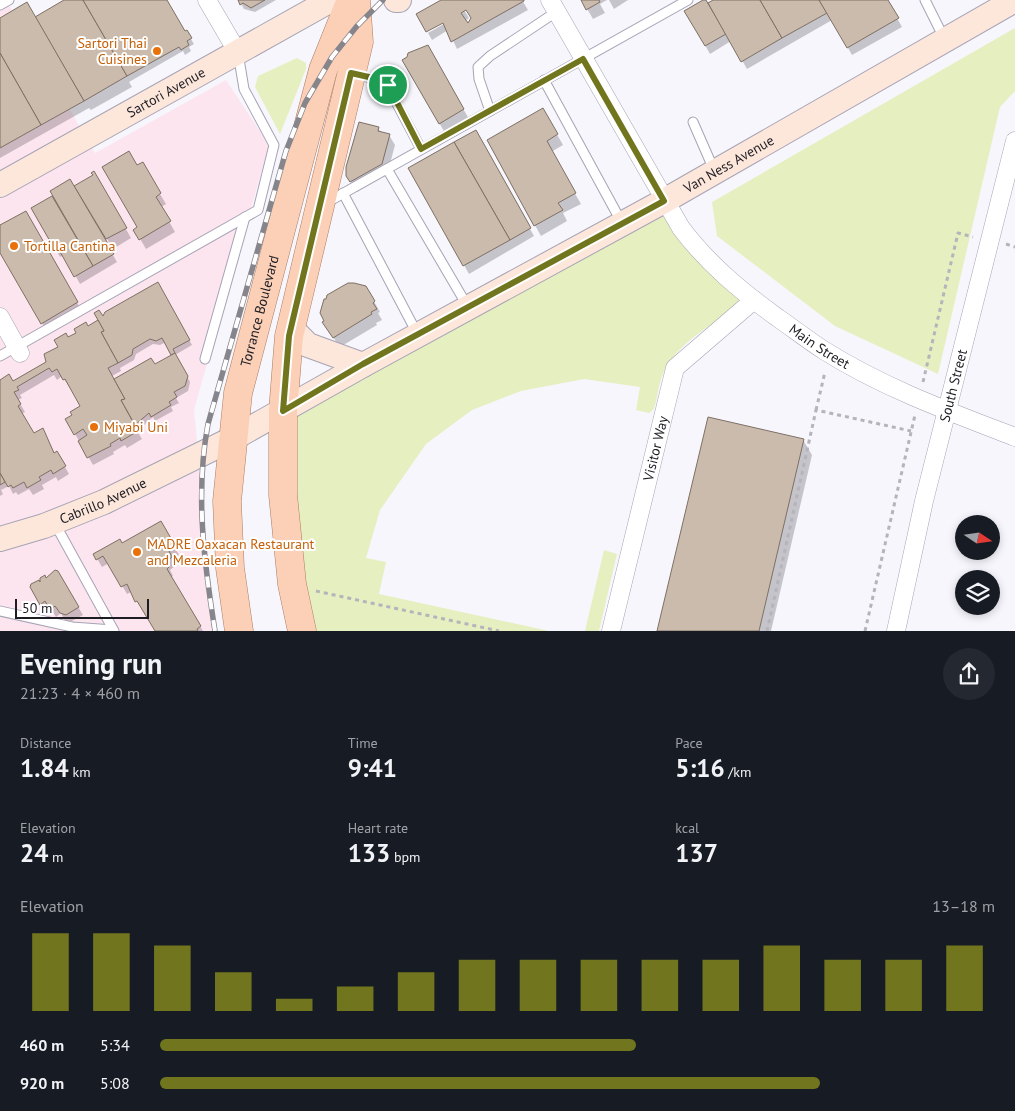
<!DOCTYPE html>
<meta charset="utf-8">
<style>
body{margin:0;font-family:"PT Sans",sans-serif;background:#242831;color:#f1f3f6;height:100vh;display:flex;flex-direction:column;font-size:19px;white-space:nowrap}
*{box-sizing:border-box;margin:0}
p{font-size:16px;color:#9ea1a6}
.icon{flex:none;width:28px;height:28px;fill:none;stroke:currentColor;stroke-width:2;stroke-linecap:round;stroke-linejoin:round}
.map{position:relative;height:631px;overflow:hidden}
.panel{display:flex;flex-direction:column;background:#171b24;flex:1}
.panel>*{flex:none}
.needle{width:32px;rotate:103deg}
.fabs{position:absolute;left:955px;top:515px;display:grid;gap:10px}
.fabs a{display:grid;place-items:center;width:45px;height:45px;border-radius:50%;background:#171b24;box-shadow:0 2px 8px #0003;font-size:25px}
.scale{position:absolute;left:15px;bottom:12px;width:134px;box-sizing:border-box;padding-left:5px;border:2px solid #1d1c23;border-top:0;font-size:14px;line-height:18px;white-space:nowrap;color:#1d1c23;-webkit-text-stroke:4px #fff;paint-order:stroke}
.pin{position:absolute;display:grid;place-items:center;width:42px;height:42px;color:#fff;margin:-21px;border:2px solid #fff;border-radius:50%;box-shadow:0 1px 5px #0007}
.round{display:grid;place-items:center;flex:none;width:52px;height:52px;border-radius:26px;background:#242831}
.summary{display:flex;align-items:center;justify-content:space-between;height:85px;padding:0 20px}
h1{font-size:28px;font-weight:700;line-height:38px}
.metrics{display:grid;grid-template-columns:repeat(3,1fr);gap:8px;height:85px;padding:5px 20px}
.metrics div{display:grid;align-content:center}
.metrics b{font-size:25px;font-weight:700}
.metrics small{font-size:14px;font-weight:400}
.metrics p{font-size:14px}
.chart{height:140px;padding:10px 20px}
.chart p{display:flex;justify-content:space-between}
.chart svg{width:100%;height:90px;margin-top:5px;stroke:#71761e;stroke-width:6}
ul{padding:0 20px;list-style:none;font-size:16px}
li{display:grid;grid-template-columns:80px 60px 1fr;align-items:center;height:38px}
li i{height:12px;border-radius:6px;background:#71761e}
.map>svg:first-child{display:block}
.commercial{fill:#fde5f0}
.green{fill:#e6efc0}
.shadow{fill:#0003;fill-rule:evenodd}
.building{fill:#cabbad;stroke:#7e7064;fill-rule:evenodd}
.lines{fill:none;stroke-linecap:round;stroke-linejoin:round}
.lane-casing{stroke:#a6a3b5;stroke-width:11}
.street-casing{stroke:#a6a3b5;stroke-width:19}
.secondary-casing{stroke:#a6a3b5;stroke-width:26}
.primary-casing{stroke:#ab7c64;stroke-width:29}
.path{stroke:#b5b4bb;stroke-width:3;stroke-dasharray:4 4;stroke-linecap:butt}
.lane{stroke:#fff;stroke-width:9}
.street{stroke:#fff;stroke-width:18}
.secondary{stroke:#fde7db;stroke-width:24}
.primary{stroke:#fbd0b7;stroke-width:28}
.rail-casing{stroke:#86858c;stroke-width:5.5}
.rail{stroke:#fff;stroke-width:4;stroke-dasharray:11;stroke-linecap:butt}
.route-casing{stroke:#fff;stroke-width:10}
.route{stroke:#71761e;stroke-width:6}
.food-dot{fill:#e8710a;stroke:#fff;stroke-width:2}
.labels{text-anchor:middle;stroke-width:4;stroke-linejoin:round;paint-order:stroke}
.food-label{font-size:14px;fill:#c56008;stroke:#fff;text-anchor:start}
.street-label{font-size:14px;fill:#1d1c23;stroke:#fff}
</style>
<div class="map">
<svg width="1015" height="631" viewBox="0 0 1015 631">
<rect width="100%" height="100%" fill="#f7f6fd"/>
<path class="commercial" d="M0 0H6L95 153 226 80 269 145 194 410 215 631H0Z"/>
<g class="green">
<path d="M1015 28V91L1000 107 938 374 835 326 717 236 712 202Z"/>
<path d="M297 58 306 63V69L280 134 255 87 258 76Z"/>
<path d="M664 201 754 300C721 319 674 341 661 379 658 389 657 399 654 409L649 413 636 410 640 387 584 379 521 391 472 410 426 444 380 510 366 558 386 562 379 594 549 631H302L283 411Z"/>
<path d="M604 550 617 554 599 631H585Z"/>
</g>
<g class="shadow">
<path d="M67 0H166L184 33 186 31 194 44 189 47 191 51 185 55 183 51 129 82 132 87 91 110 89 108 0 158V19L34 18Z"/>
<path d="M239 0H276L255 12 244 9Z"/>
<path d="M444 0H522L528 10 457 49 448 30 432 40 428 33 449 21ZM464 4 473 16 468 25 465 21 469 18 461 5Z"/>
<path d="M582 0H607L600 4 605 13 593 19Z"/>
<path d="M609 0H628L614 9Z"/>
<path d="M716 0H887L902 27 852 55 832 20 747 69 731 41 710 54 686 11Z"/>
<path d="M427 47 472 124 448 138 403 61 408 58 409 54Z"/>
<path d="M543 110 563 145 551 152 581 204 563 213 567 221 541 236 488 141Z"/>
<path d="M378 128 381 133 389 135 395 145 387 175 357 192 348 176Z"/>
<path d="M475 131 534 236 469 274 410 168Z"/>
<path d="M142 164 166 204 161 207 175 232 146 249 135 230 139 228 137 167Z"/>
<path d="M94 173 131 238 113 249 94 217 91 218 117 262 80 284 64 255 60 257 33 208 94 176Z"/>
<path d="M25 212 83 313 48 333 0 250V227Z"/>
<path d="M158 284 192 345 175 355 190 382 188 391 176 398 179 403 171 407 173 411 155 421 153 417 137 431 142 439 127 448 125 445 113 452 114 454 93 465 67 420 82 406 62 376 57 380 54 375 20 395 22 398 18 400 25 412 21 414 33 435 43 429 55 454 57 453 69 474 58 481 56 477 42 485 44 489 33 495 29 489 18 495 16 492 13 494 9 486 1 490 3 494 0 496V381L13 383 47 363 68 339ZM166 342 173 355 154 366 114 381 112 376 121 371 120 368 134 360 136 354 153 344 160 345Z"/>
<path d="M366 287 380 312 378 313 382 320 376 323 377 325 340 347 330 333Z"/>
<path d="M803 440 812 455 771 631H659Z"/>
<path d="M161 523 179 555 172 559 176 565 170 570 173 576 170 577 203 631H156L131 592 127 594 109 563 102 567 95 555 122 544Z"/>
<path d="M57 572 83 615 70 622 65 621 61 613 56 617 51 609 46 612 31 588 39 581 44 584 46 580Z"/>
</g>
<g class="building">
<path d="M64 0H83L127 76 84 101 35 17Z"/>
<path d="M83 0H167L185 31 187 30 192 38 187 41 189 45 181 50 179 47 127 76Z"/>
<path d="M238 0H265L251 8 243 3 240 5Z"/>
<path d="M441 0H524V1L451 42 443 23 426 32 416 14ZM466 10 471 18 468 23 461 13Z"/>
<path d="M581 0H599L600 2 586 10Z"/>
<path d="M703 0H706L726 34 705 46 684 11Z"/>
<path d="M713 0H760L782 38 741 62 708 3Z"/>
<path d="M760 0H819L827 13 782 38Z"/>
<path d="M819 0H888L899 18 847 48Z"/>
<path d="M27 2 84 101 41 125 0 53V18Z"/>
<path d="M428 45 464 109 439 124 402 60 407 57 408 53Z"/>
<path d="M0 53 41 125 0 148Z"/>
<path d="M543 108 558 134 547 141 576 193 558 203 563 210 534 226 487 140Z"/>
<path d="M359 122 379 127 378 131 390 134 382 164 350 182 346 176V167Z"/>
<path d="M476 130 531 228 510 240 454 142Z"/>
<path d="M454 142 510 240 463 266 408 168Z"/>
<path d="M129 151 137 165 143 162 161 193 156 197 171 221 139 240 133 230 137 227 102 167Z"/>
<path d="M94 171 127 228 106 239 74 186 93 175 91 173Z"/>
<path d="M70 179 114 254 93 266 50 191Z"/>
<path d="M52 196 93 266 74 277 58 248 55 250 31 208Z"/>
<path d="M26 211 78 302 41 324 0 253V225Z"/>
<path d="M158 282 190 340 173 349 175 353 171 355 162 338 156 341 150 339 133 349 132 355 118 363 101 332 104 331 94 313 99 310 103 316 105 312Z"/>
<path d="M348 283H354L366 286 375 301 373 303 377 309 371 312 372 314 333 338 322 322 324 321 320 313 324 299H326L327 295Z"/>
<path d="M98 320 104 331 101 332 118 363 108 368 125 399 121 400 138 431 121 441 120 438 110 444 111 446 87 458 78 441 87 435 83 429 74 435 65 419 72 415 70 412 80 406 65 379 63 380 57 369 52 372 49 368 17 387 19 390 14 392 21 404 18 406 34 433 43 428 54 453 57 451 66 466 53 474 51 470 39 477 41 480 27 488 24 482 13 488 11 485 8 487 0 473V380L9 374 13 381 46 362 44 354 58 347 54 340 66 333 68 337 76 333 74 329 86 322 88 326Z"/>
<path d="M175 353 188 376 185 386 174 392 177 397 169 402 171 405 151 417 149 413 135 425 121 400 125 399 114 379 151 358 155 364Z"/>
<path d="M708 417 804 439 759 631H657Z"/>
<path d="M0 473 5 482 0 485Z"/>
<path d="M161 521 176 547 169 551 172 557 166 562 169 567 167 569 201 626 197 629 198 631H155L137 601 135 602 127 584 121 587 103 556 96 560 93 554 120 539 122 543Z"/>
<path d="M55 570 58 571 79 607 66 615 60 613 55 606 50 610 45 601 40 605 30 587 31 584 39 580 40 582V578L45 575 46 578Z"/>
</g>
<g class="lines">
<defs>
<g id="lane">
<path d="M925 0 945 40"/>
<path d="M0 5 9 0"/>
<path d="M355 74 382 81 387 85 421 149"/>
<path d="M544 80 622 223"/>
<path d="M490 111 479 79 478 67 490 56 556 12"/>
<path d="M693 122 714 170"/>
<path d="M387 169 468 307"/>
<path d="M343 193 418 335"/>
<path d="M326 203 688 0"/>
<path d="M0 356 258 210 274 145 244 89 238 53"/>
<path d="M205 359 245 217"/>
<path d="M54 522 114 631"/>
<path d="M0 611 72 627 113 630"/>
</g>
<g id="street">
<path d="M207 0 238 53"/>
<path id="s1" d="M550 0 681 228C708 264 742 292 778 318 794 329 809 341 825 351 884 388 950 412 1015 437"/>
<path d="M0 317 20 353"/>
<path id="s2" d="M611 631 675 368 754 300"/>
<path id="s3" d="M896 631 924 501 1015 141"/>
</g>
<g id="secondary">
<path d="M396 0H399"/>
<path id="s4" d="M0 185 331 0"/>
<path d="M291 328 308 345 363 365"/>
<path id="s5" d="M0 539 44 526 104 502 232 439 363 365 664 201 1015 0"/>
</g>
<g id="primary">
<path id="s6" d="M239 631 230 568 227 501 238 393 323 70 351 0"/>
<path d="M302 631 292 584 283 495V411L289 336 359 42 356 0"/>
</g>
</defs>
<use href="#lane" class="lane-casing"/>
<use href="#street" class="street-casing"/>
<use href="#secondary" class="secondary-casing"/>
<use href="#primary" class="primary-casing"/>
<g class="path">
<path d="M1006 244 1015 247"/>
<path d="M923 382 958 233 973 237"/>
<path d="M816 410 825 372"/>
<path d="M316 591 499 631"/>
<path d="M767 631 816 410 911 431"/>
<path d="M865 631 915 415"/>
</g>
<use href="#lane" class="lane"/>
<use href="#street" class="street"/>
<use href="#secondary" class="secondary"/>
<use href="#primary" class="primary"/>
<defs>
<path id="rail" d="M215 631C204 562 195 493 208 424L286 151 305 103 332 57 357 26 383 0"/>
</defs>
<use href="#rail" class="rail-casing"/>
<use href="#rail" class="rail"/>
</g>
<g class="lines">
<defs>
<path id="route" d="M583 59 664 201 363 364 283 411 289 336 351 73 382 80 388 85 421 149Z"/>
</defs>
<use href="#route" class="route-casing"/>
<use href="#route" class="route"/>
</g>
<g class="food-dot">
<circle cx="157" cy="51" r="5"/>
<circle cx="14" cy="246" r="5"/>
<circle cx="94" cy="427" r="5"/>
<circle cx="137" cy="552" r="5"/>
</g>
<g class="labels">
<g class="food-label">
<text x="147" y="48" text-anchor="end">Sartori Thai<tspan x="147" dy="16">Cuisines</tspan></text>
<text x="24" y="251">Tortilla Cantina</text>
<text x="104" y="432">Miyabi Uni</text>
<text x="147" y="549">MADRE Oaxacan Restaurant<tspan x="147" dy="16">and Mezcaleria</tspan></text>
</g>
<g class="street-label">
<text dy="5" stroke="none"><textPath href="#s4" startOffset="190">Sartori Avenue</textPath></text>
<text dy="5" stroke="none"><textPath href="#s5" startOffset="821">Van Ness Avenue</textPath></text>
<text dy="5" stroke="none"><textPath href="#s6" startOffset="324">Torrance Boulevard</textPath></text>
<text dy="5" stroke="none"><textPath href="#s1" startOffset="446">Main Street</textPath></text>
<text dy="5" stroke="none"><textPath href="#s3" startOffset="252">South Street</textPath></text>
<text dy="5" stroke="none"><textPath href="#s2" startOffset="188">Visitor Way</textPath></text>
<text dy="5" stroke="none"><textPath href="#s5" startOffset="110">Cabrillo Avenue</textPath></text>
</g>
</g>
</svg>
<div class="fabs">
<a><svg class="needle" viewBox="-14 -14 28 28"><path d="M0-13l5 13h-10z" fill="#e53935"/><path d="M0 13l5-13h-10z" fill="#9ea1a6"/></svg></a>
<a><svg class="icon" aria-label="layers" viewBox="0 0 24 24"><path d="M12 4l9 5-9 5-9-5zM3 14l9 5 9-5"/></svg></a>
</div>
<div class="scale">50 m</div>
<div class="pin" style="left:388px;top:85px;background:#1e9e55"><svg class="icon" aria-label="arrive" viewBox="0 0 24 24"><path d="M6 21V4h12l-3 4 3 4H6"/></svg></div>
</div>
<section class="panel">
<div class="summary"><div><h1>Evening run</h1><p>21:23 · 4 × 460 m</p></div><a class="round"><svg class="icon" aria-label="share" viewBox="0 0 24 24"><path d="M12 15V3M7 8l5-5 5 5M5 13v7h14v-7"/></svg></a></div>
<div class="metrics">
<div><p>Distance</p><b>1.84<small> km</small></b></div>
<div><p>Time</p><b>9:41</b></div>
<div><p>Pace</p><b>5:16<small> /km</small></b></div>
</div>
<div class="metrics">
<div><p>Elevation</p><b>24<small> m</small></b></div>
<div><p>Heart rate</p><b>133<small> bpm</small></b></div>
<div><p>kcal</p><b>137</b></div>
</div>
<div class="chart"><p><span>Elevation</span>13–18 m</p>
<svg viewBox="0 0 160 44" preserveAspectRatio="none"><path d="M5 44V6M15 44V6M25 44V12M35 44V25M45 44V38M55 44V32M65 44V25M75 44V19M85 44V19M95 44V19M105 44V19M115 44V19M125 44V12M135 44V19M145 44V19M155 44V12"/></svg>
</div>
<ul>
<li><b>460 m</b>5:34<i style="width:57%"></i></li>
<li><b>920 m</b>5:08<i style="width:79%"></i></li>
</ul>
</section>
